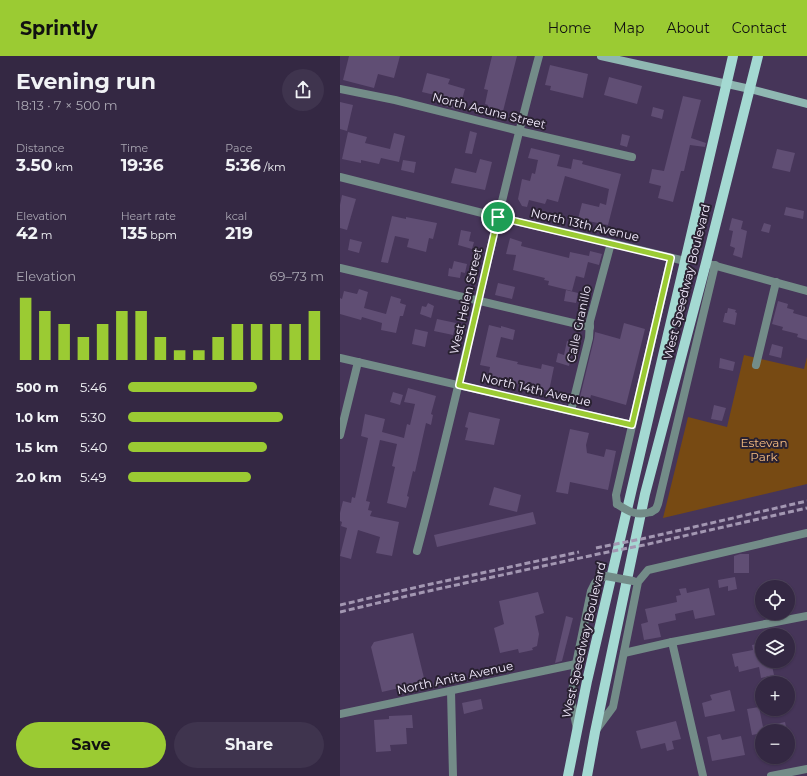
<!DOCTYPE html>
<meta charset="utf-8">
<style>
body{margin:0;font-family:Montserrat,sans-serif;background:#3f344e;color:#f1f3f6;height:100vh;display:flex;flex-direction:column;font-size:15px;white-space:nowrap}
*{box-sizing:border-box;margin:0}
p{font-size:13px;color:#a9a6b2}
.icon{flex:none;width:22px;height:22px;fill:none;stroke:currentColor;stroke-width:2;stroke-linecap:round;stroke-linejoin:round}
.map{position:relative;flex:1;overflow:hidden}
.side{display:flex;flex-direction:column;background:#342843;width:340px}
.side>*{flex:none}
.buttons{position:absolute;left:415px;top:524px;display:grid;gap:8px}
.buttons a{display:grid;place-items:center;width:40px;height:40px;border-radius:50%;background:#342843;box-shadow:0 1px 3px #0004,0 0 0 1px #4e445c;font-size:20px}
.pin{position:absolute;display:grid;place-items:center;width:34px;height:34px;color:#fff;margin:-17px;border:2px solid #fff;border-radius:50%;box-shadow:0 1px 4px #0007}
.round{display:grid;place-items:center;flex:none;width:42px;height:42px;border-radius:21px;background:#3f344e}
.summary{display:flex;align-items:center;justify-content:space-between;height:68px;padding:0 16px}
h1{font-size:22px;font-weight:700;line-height:30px}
.stats{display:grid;grid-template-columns:repeat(3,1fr);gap:6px;height:68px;padding:4px 16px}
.stats div{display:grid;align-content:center}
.stats b{font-size:17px;font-weight:700}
.stats small{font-size:11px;font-weight:400}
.stats p{font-size:11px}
.chart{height:112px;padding:8px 16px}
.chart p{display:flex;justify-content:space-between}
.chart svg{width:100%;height:72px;margin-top:4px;stroke:#9bcb33;stroke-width:6}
.primary-button{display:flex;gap:8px;margin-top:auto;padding:8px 16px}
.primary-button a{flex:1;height:46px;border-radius:24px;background:#9bcb33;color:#111;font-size:16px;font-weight:700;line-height:46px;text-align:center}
.primary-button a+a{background:#3f344e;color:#f1f3f6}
ul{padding:0 16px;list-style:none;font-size:13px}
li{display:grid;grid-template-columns:64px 48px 1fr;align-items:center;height:30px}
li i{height:10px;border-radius:5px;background:#9bcb33}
header{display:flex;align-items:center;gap:24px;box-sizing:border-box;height:56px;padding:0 20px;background:#9bcb33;color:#111}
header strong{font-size:19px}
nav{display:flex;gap:22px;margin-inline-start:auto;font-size:14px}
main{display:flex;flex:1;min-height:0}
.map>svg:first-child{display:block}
.green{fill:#774a13}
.building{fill:#604e74}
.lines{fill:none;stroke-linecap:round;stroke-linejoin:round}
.street{stroke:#738c88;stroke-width:8}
.secondary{stroke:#8fb7b2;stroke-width:8}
.primary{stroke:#a4d9d2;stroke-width:10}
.rail{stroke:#a397b2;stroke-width:3;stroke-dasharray:6 3;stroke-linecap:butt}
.street-bridge{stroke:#738c88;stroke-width:8}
.route-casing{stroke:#fff;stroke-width:8}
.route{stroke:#9bcb33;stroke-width:5}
.labels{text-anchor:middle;stroke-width:4;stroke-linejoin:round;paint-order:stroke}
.street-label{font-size:12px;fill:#f4ecff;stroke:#292131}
.park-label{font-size:12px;fill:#f4bb81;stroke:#292131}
</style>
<header>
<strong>Sprintly</strong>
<nav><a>Home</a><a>Map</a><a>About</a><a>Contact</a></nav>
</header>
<main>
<section class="side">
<div class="summary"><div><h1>Evening run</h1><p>18:13 · 7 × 500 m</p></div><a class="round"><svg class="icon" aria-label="share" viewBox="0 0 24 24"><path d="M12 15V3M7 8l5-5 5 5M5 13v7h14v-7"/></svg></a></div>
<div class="stats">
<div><p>Distance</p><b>3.50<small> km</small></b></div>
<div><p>Time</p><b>19:36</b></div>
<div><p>Pace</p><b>5:36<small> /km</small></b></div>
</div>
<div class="stats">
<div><p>Elevation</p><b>42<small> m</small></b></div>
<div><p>Heart rate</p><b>135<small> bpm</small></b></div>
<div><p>kcal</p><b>219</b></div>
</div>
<div class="chart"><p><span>Elevation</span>69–73 m</p>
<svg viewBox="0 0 160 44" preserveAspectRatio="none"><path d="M5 44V6M15 44V14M25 44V22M35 44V30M45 44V22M55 44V14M65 44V14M75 44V30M85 44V38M95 44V38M105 44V30M115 44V22M125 44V22M135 44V22M145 44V22M155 44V14"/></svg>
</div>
<ul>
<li><b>500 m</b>5:46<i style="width:66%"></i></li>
<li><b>1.0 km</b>5:30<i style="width:79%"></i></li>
<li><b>1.5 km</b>5:40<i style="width:71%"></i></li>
<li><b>2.0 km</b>5:49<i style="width:63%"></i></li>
</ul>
<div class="primary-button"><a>Save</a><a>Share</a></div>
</section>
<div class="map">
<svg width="467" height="720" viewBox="0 0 467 720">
<rect width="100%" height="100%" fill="#463559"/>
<path class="green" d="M404 299 464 313 467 301V428L323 462 348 361 387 371Z"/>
<g class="building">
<path d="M9 0H60L54 22 38 18 34 32 3 24Z"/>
<path d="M152 0H177L161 63 146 59 148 49 145 48 148 34 144 33Z"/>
<path d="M210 9 248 18 243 42 210 34 211 30 205 29Z"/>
<path d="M87 17 110 23 108 28 125 33 119 54 97 48 99 40 82 36Z"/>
<path d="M269 21 302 30 297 48 264 39Z"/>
<path d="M343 40 361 44 351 82 366 87 365 91 350 89 344 115H341L333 146 318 142 321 130 309 127 312 113 324 115Z"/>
<path d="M0 46 13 49 7 75 0 73Z"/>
<path d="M313 51 324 54 322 63 311 60Z"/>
<path d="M130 75 137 77 132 98 125 97Z"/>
<path d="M8 76 27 81 25 87 50 93 54 77 65 80 59 106 41 102 39 108 21 104V107L2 103Z"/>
<path d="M282 78 290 80 287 91 280 89Z"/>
<path d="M191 92 220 99 217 110 231 113 233 103 243 105 242 108 281 118 268 169 238 163 242 147 259 151 260 147 266 149 269 133 225 120 218 146 207 143 205 148 189 144 187 151 182 150 178 143 182 123 190 125 192 117 195 118 198 104 188 102Z"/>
<path d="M437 93 455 97 450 116 432 112Z"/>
<path d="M140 103 152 106 145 134 111 127 115 112 136 117Z"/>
<path d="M63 104 76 106 74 117 61 114Z"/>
<path d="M2 139 16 143 7 174 0 172V149Z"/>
<path d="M446 151 464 155 463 163 444 159Z"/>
<path d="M52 160 66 163V161L97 167 93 183 89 182 86 196 67 191 69 183 55 180 48 207 41 206Z"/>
<path d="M392 162 403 165 401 173 407 175 402 202 393 199 395 192 390 190 393 175 389 174Z"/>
<path d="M424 167 431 169 429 177 421 175Z"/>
<path d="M121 174 131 176 129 185 134 186 132 193 118 189Z"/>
<path d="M170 182 182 186 181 190 229 202 230 196 249 200 250 195 262 198 259 209 248 206 244 222 236 220 232 235 208 229 209 225 204 224 205 222 173 214 176 199 166 198Z"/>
<path d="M10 183 22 186 19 197 8 194Z"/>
<path d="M114 205 127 208 125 217 121 216 120 222 108 220 109 212 112 213Z"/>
<path d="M158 227 175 231 172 243 155 239Z"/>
<path d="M19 233 28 236 24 252 46 258 51 240 61 243 60 247 66 249 63 260H60L56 277 41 274 42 267 22 261 21 264 0 258V242L2 243 4 235 17 238Z"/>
<path d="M226 234 238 237 236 247 224 245Z"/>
<path d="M438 245 448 248 447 252 454 254 453 257 467 261V284L457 281 458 278 442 274 443 271 432 268Z"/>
<path d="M88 247 94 250 91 262 80 258 82 250 86 251Z"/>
<path d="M388 252 396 254 395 256 397 257 395 269 383 266 385 257H387Z"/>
<path d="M97 263 116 267 113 279 94 275Z"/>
<path d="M284 267 305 273 286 349 251 339 249 347 239 345 254 283 255 276 280 283Z"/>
<path d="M149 269 161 272V270L175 274 173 284 161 281 156 301 178 306 177 308 201 313 202 308 214 311 209 335 148 321 150 311 140 309Z"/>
<path d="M75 273 88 276 85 291 72 288Z"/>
<path d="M227 285 235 287 229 310 216 306 218 297 224 299Z"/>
<path d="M432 288 443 291 441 302 429 299Z"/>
<path d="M380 302 395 306 393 315 379 312Z"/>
<path d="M68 332 96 340 91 358 93 359 91 369 86 367 75 416 73 415 67 440 69 441 66 452 47 447 55 411 52 410 57 388 40 384 26 445 30 446 28 454 32 455 30 460 59 466 52 500 36 497 40 481 18 474 11 503 0 500 7 472 1 470 2 466 0 465V457L3 445 11 447 12 441 15 442 28 382 21 380 25 358 45 363 42 376 64 382 67 368 70 369 75 348 64 346Z"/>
<path d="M53 336 63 339 60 349 50 346Z"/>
<path d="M374 349 386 352 382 365 371 363Z"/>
<path d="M129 356 160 363 154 389 125 384 128 372 125 371Z"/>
<path d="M230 373 249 377 246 389 247 397 264 401 266 393 276 395 268 434 230 426 228 438 216 436Z"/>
<path d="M154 431 181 439 177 456 149 449Z"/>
<path d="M193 456 196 468 97 491 94 479Z"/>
<path d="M400 498H409V517H394V500Z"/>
<path d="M395 521 397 533 388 535V530L379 532 378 524Z"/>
<path d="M346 532 347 537 369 532 375 559 355 563 353 554 335 558 336 564 318 568 321 581 304 584 301 568 308 566 305 553 337 546 336 540 341 539 339 533Z"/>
<path d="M198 536 204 557 195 560 199 578 197 590 192 592 193 594 179 597 178 593 160 597 154 572 164 568 159 545Z"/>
<path d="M226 560 233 562 222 605 215 607Z"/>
<path d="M73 577 85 626 42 636 31 591 34 586Z"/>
<path d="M422 587V605H431L434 619 421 622 419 611 399 616 398 610 395 611 392 598 413 594 412 589Z"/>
<path d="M390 634 395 655 365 661 362 647 372 644 370 639Z"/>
<path d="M141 643 143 653 124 658 122 647Z"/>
<path d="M419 651 423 671 445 666 447 675H422V677L412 679 407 653Z"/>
<path d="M72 659 73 672H66L67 688 50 689 51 695 36 696 34 664 49 663V660Z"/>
<path d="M336 665 341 683 332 685 334 693 327 695 325 687 301 693 296 675Z"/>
<path d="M380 678 382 684 401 680 405 699 372 705 367 681Z"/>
</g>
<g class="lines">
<g class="street">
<path d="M0 33 55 44 179 75 292 101"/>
<path d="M0 121 158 161 271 187 345 205"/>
<path d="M369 208 467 235"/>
<path d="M0 212 250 271"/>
<path d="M0 302 292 369"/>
<path d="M416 309 436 226"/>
<path d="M231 355 249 282 250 265 271 187"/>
<path d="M0 379 18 306"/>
<path d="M277 448 276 439 331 202"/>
<path d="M311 456 316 453 318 448 375 209"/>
<path d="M77 495C121 331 154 164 199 0"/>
<path d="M332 586 363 720"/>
<path d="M284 597 332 586 467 560"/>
<path d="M111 635 113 720"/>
<path d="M0 658 236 608"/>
<path d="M237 673 231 643 236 608 251 535 255 527 258 524"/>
<path d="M256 674 273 651 298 526 308 514 467 477"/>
<path d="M431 720 467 713"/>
</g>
<path class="secondary" d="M261 0 410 33 467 48"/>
<g class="primary">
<path d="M228 720 247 625 393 0"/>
<path d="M247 720 255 676 305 438 366 207 418 0"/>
</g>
<g class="rail">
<path d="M256 492 306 482 467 445"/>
<path d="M0 549 82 530 239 496"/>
<path d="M0 556 84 536 263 497 304 489 467 452"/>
</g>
<g class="street-bridge">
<path d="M277 448C289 456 297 460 311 456"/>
<path d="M258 524 266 520 293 525"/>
</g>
</g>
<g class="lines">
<defs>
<path id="route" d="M158 161 331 202 292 369 119 329Z"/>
</defs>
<use href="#route" class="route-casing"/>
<use href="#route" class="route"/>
</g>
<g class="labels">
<g class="street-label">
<text transform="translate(149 55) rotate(14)" y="4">North Acuna Street</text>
<text transform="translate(245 169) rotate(13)" y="4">North 13th Avenue</text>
<text transform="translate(347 226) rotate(-76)" y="4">West Speedway Boulevard</text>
<text transform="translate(126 245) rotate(-77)" y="4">West Helen Street</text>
<text transform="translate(239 268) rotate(-78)" y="4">Calle Granillo</text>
<text transform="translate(196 334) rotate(13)" y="4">North 14th Avenue</text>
<text transform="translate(244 584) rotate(-77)" y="4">West Speedway Boulevard</text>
<text transform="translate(115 622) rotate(-12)" y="4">North Anita Avenue</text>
</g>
<g class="park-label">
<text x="424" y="391">Estevan<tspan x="424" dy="14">Park</tspan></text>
</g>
</g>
</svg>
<div class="buttons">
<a><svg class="icon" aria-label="locate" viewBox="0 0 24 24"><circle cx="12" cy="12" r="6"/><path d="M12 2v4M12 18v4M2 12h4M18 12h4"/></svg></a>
<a><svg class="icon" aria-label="layers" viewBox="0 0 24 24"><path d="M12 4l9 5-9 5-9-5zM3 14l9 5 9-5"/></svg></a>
<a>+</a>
<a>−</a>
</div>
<div class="pin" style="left:158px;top:161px;background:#1e9e55"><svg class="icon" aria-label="arrive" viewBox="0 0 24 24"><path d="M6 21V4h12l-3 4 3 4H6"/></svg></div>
</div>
</main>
